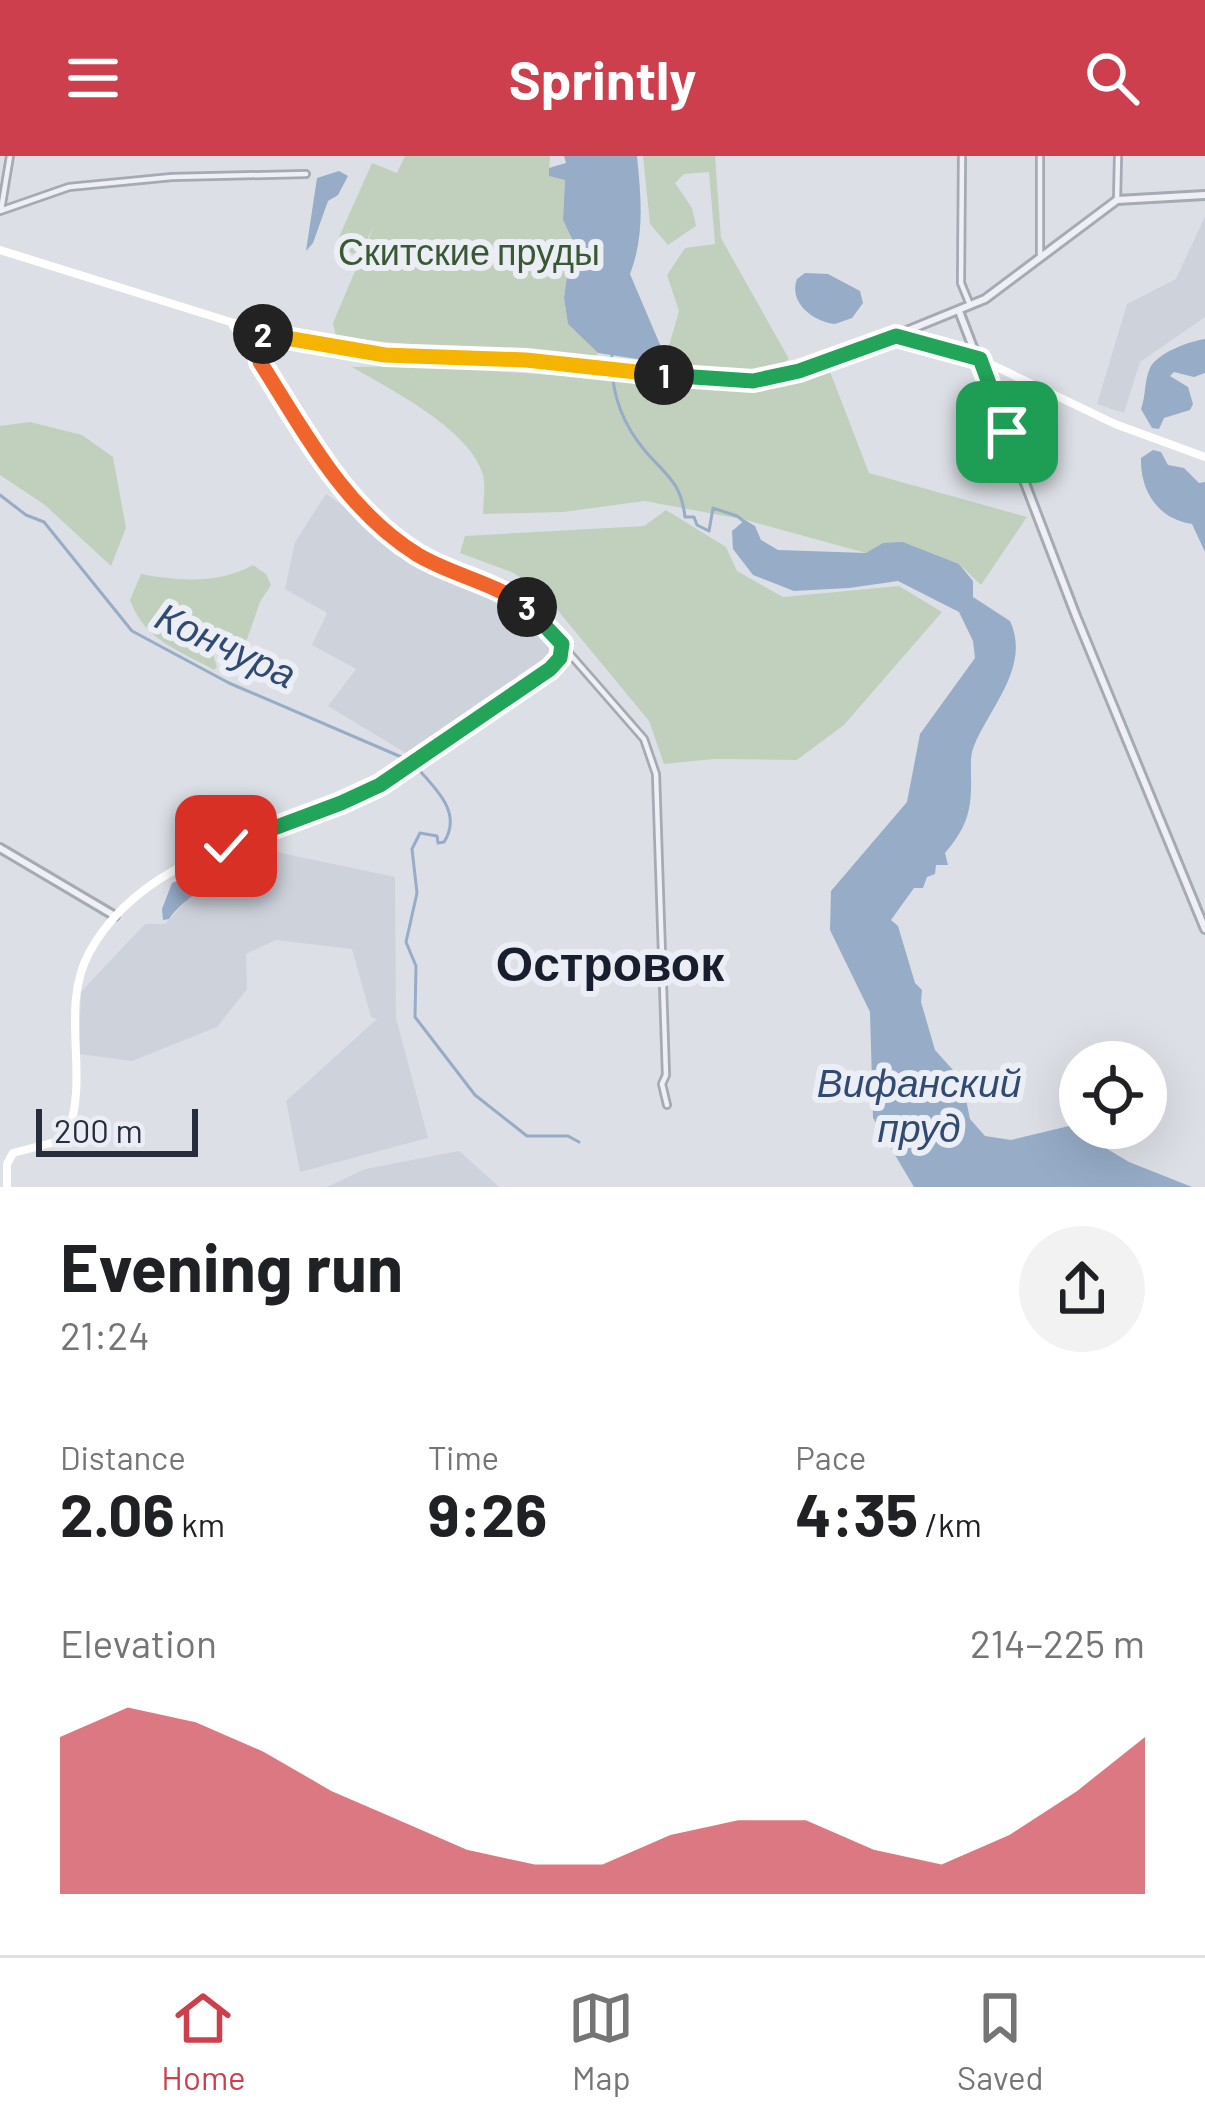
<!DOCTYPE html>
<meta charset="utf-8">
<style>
body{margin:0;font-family:Barlow,sans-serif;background:#f2f2f2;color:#202124;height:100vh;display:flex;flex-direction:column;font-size:45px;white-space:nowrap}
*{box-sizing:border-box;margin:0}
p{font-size:39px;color:#757577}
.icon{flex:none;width:66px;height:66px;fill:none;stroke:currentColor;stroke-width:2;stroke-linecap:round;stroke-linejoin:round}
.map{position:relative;height:1031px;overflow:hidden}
.details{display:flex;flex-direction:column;background:#fff;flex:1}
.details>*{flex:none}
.buttons{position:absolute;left:1059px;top:885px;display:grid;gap:24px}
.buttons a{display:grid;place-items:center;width:108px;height:108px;border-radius:50%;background:#fff;box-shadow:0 12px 48px #0002;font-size:60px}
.scale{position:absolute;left:36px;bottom:30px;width:162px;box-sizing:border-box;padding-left:12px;border:6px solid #262d3c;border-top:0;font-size:33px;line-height:42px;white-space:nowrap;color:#262d3c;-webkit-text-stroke:9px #ebeef4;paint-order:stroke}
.pin{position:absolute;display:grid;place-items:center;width:102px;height:102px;color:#fff;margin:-51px;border-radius:24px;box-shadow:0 6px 18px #0006}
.km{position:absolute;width:60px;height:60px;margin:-30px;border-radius:50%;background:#222;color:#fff;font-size:33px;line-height:60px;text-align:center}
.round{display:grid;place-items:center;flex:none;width:126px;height:126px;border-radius:63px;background:#f2f2f2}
.headline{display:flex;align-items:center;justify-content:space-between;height:204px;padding:0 60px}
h1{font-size:66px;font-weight:700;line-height:90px}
.metrics{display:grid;grid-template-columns:repeat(3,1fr);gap:18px;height:204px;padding:12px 60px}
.metrics div{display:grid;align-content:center}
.metrics b{font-size:60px;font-weight:700}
.metrics small{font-size:33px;font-weight:400}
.metrics p{font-size:33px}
.chart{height:336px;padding:24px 60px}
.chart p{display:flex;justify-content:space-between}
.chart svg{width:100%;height:216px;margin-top:12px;fill:#ce3f4e;opacity:.7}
header{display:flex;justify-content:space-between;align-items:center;height:156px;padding:0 60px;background:#ce3f4e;color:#fff;font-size:54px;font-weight:700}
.menu{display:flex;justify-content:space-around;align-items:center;height:168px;border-top:3px solid #e0e0e0;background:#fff;font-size:33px;color:#757577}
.menu a{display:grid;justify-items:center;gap:6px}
.menu .selected{color:#ce3f4e}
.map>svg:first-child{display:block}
.built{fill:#ced2db}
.green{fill:#c1d0bd}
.water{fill:#96acc7}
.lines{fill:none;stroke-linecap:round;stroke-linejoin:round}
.stream{stroke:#96acc7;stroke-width:3}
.minor-casing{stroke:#a5aab3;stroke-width:10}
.tertiary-casing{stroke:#a5aab3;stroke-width:12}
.minor{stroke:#eef0f5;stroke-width:4.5}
.tertiary{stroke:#eef0f5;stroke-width:6}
.secondary{stroke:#fff;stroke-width:8}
.split-1-casing{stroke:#fff;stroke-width:24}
.split-2-casing{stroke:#fff;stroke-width:24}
.split-3-casing{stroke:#fff;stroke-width:24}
.split-4-casing{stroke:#fff;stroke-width:24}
.split-1{stroke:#22a559;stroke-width:15}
.split-2{stroke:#f5b400;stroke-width:15}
.split-3{stroke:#f0652b;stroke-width:15}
.split-4{stroke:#22a559;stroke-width:15}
.labels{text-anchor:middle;stroke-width:12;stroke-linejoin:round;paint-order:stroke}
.park-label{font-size:36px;fill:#395833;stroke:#ebeef4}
.water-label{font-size:39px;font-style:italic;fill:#304a70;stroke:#ebeef4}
.district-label{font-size:48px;font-weight:bold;fill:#181e2d;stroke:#ebeef4}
</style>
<header><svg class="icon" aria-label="menu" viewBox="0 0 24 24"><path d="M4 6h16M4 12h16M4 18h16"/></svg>Sprintly<svg class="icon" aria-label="search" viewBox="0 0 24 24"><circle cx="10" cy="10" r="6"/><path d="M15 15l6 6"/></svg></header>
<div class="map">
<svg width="1205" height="1031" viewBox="0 0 1205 1031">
<rect width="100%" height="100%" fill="#dce0e6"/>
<g class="built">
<path d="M1205 60V161L1140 206 1124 257 1097 248 1127 148 1176 123Z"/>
<path d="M326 338 425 407 476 428 527 457 562 489 548 511 414 602 328 550 356 513 312 489 327 457 285 433 295 386Z"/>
<path d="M267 694 395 721 396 862 428 982 300 1016 286 945 377 863 371 861 352 793 276 784 246 798 247 833 217 871 132 905 79 898 81 836 91 825 145 768H165L191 740Z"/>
<path d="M459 995 499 1031H327L365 1013Z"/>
</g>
<g class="green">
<path d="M405 0H550L549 20 565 23 563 64 572 83 564 142 568 168 598 197 596 201 486 196 336 181 333 167 375 68 359 100 335 90 372 7 397 17Z"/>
<path d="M643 0H715L721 82 789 203 783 207 744 218 664 207 679 155 667 119 685 92 715 88 709 16 684 18 675 27 692 52 696 70 668 89 650 68Z"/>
<path d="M423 210 724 231 829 213 869 317 1027 361 981 429 959 408 903 386 866 397 746 364 645 345 563 356 483 358C483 346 486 330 483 319 470 273 391 234 352 211Z"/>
<path d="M30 266 82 279 113 301 126 372 111 410 45 349 0 319V270Z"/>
<path d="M666 354 726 391 737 415 783 441 899 430 942 456 844 569 797 604 714 603 664 608 649 565 550 445 514 417 460 397 465 380 644 370Z"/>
<path d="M253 409 266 418 271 429 260 446 243 495 226 499 209 486 217 511 214 514C179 494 145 485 130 444L141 418C178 425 219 428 253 409Z"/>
</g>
<g class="water">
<path d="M564 0H637C641 41 645 79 630 118L661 191 657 206 598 197 568 168 564 142 572 83 563 64 565 24 549 20V12L566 7Z"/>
<path d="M339 15 348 20 338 39 328 45 313 87 306 95 317 22Z"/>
<path d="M805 117 828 118 860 135 863 147 852 162 835 168C813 166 788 146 797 123Z"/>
<path d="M1205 183V217L1194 221 1174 216 1170 220 1188 231 1193 248 1190 254 1164 262 1159 273 1152 272 1141 253C1146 240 1144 225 1150 212 1157 197 1190 185 1205 183Z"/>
<path d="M1153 294 1161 296 1168 309 1184 312 1199 327 1205 326V396L1192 368C1158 363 1140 335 1141 302Z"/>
<path d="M745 364 755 370 761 384 778 394 866 397 883 387 903 386 959 408 973 425V441L1010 465C1031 510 990 551 974 590 970 599 971 608 971 618 972 653 968 670 945 697L948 709H936L935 718 927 721 923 732H914L891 764 898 770 915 827 922 834 921 846 935 894 962 924 970 963 985 980 1011 984 1069 970 1129 1006 1192 1031H914L873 962 870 856 830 774 831 735 907 646 920 578 975 502 973 485 959 456 898 425 849 432 794 435 753 419 733 393 732 375Z"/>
<path d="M221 706 226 709C211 732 185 740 169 763L163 764 162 753 172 727Z"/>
</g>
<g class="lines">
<g class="stream">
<path d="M612 198C610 235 622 268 646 296 666 319 681 326 685 361H694L697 369 709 375 713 352 737 360 746 367"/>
<path d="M0 339 26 359 44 366 132 475 229 527 406 603"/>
<path d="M419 614C438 635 462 658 444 686L438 687 437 680 420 677 412 693 417 737 406 786 416 810 415 861 475 939 527 980H568L579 986"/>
</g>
<defs>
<g id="minor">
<path d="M962 0 961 127 970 149"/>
<path d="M1117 44 1118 0"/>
<path d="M1 54 10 0"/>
<path d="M0 55 69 31 172 21 306 18"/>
<path d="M1040 99V0"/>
<path d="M562 489 644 583 656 618 666 919 662 928 667 949"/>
</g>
<g id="tertiary">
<path d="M959 155 1076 460 1205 773"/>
<path d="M899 178 985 143 1117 44 1205 39"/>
<path d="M0 692 115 760"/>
</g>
</defs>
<use href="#minor" class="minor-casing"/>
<use href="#tertiary" class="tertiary-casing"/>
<use href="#minor" class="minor"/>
<use href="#tertiary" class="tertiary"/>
<g class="secondary">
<path d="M0 94 266 177 320 191 385 199 525 204 753 225 799 215 896 180 916 182 980 203 1115 268 1205 301"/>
<path d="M233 170 257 201"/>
<path d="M7 1031V1008L13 997 55 986 68 976C90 919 59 853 89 797 145 693 281 679 376 631 438 599 494 553 551 513L560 502 562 489 535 457 503 433 436 409 378 370 349 344 260 206 257 186 266 177"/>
</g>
</g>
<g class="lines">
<defs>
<path id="split-1" d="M664 219 753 225 799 215 896 180 980 203 1007 276"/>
<path id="split-2" d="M263 178 385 199 526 204 664 219"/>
<path id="split-3" d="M263 178 257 186 260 206C305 277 345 354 418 399 454 420 493 426 527 451"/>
<path id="split-4" d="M226 690 341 647 380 629 550 513 560 502 562 488 527 451"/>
</defs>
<use href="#split-1" class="split-1-casing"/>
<use href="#split-2" class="split-2-casing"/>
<use href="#split-3" class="split-3-casing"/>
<use href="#split-4" class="split-4-casing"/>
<use href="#split-1" class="split-1"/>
<use href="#split-2" class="split-2"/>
<use href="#split-3" class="split-3"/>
<use href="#split-4" class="split-4"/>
</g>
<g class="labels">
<g class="park-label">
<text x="469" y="109">Скитские пруды</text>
</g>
<g class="water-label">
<text transform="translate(226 489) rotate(25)" y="14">Кончура</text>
<text x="919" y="941">Вифанский<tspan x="919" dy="45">пруд</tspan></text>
</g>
<g class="district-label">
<text x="610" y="825">Островок</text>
</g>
</g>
</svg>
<div class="buttons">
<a><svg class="icon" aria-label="locate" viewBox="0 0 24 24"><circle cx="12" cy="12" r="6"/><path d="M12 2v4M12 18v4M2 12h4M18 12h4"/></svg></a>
</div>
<div class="scale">200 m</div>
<div class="pin" style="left:1007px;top:276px;background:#1e9e55"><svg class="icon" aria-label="arrive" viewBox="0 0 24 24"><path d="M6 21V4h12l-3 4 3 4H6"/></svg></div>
<div class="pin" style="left:226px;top:690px;background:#d93025"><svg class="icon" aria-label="check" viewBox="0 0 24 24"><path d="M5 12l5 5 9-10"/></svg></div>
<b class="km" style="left:664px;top:219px">1</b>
<b class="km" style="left:263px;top:178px">2</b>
<b class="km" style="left:527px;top:451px">3</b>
</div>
<section class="details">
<div class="headline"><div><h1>Evening run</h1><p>21:24</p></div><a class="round"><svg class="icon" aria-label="share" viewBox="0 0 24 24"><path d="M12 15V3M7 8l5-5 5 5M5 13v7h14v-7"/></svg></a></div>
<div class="metrics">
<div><p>Distance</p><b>2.06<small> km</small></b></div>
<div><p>Time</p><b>9:26</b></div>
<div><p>Pace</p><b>4:35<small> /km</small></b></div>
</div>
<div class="chart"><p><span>Elevation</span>214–225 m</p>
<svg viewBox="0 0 160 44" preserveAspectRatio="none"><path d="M0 44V12L10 6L20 9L30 15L40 23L50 29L60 35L70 38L80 38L90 32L100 29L110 29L120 35L130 38L140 32L150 23L160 12V44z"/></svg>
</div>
</section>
<nav class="menu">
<a class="selected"><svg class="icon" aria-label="home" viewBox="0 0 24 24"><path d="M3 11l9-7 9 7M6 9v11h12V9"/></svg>Home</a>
<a><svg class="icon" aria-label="map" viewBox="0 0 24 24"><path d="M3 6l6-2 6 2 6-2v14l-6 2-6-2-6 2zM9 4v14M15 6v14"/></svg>Map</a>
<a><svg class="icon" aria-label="saved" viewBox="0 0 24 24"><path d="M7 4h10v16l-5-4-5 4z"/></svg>Saved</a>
</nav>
